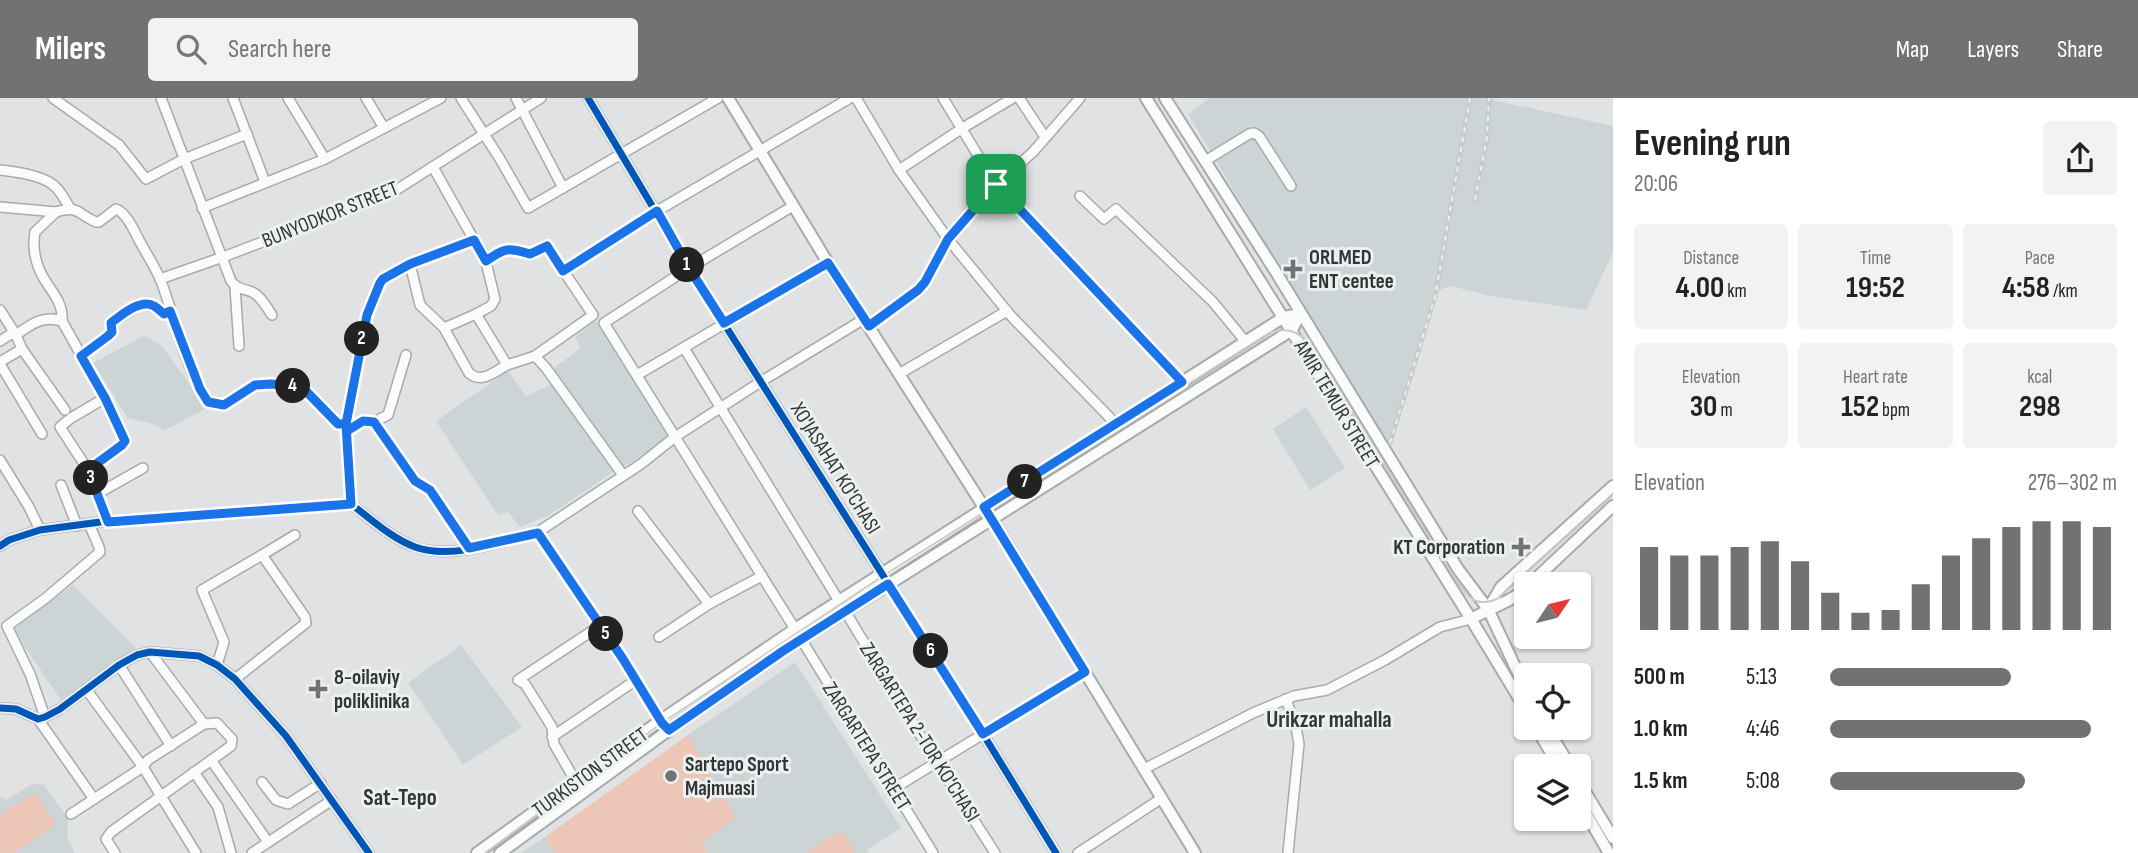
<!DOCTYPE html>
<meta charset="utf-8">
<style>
body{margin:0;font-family:"Sofia Sans Condensed",sans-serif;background:#f2f2f2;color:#222;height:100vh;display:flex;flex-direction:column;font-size:26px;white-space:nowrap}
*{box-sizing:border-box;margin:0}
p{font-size:23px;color:#767676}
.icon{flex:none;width:38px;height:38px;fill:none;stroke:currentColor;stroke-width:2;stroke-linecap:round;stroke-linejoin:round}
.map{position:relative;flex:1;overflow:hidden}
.panel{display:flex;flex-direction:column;background:#fff;width:525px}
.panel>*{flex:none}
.needle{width:46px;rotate:55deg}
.buttons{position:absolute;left:1514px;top:474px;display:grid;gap:14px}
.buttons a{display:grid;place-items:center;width:77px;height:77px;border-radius:7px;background:#fff;box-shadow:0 2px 5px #0004;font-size:35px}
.pin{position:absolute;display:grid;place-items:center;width:60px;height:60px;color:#fff;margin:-30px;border-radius:14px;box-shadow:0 4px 10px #0006}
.km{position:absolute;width:35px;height:35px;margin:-18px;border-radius:50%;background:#222;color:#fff;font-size:19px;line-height:35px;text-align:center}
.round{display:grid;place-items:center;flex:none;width:74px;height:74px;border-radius:7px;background:#f2f2f2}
.overview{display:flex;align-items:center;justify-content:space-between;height:119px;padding:0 21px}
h1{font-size:38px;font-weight:700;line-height:52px}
.stats{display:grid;grid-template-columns:repeat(3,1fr);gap:10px;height:119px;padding:7px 21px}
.stats div{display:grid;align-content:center;border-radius:7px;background:#f2f2f2;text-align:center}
.stats b{font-size:30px;font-weight:700}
.stats small{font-size:19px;font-weight:400}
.stats p{font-size:19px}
.chart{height:196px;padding:14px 21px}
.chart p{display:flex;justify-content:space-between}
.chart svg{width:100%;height:126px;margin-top:7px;stroke:#707273;stroke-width:6}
ul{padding:0 21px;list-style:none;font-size:23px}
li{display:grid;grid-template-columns:112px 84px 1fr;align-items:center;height:52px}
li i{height:18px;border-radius:9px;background:#707273}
header{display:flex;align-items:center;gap:42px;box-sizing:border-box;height:98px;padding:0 35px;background:#707273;color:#fff}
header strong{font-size:33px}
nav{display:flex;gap:38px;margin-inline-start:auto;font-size:24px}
.search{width:490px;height:63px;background:#f2f2f2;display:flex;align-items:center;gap:18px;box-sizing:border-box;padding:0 24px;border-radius:7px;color:#767676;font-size:26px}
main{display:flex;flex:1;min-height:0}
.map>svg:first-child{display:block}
.built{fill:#ccd4d6}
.green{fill:#ecc6b6}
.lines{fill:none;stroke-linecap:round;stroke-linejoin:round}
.minor-casing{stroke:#a8aaab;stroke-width:12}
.major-casing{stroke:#a8aaab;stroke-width:14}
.minor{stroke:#fafbfb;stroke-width:9}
.major{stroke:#fafbfb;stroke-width:10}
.tram{stroke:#c9caca;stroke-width:2}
.rail-casing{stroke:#c9caca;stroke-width:4.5}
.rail{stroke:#ecf0f1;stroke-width:2;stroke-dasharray:5;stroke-linecap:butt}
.cycleway-casing{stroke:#ecf0f1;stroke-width:11}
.cycleway{stroke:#0057b8;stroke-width:7}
.route-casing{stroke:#fff;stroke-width:14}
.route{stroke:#1a73e8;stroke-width:9}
.poi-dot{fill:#707273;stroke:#ecf0f1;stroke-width:2.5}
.labels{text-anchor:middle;stroke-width:6;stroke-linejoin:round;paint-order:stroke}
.street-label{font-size:21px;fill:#343636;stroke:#ecf0f1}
.poi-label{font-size:21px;font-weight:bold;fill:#343636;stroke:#ecf0f1;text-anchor:start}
.neighbourhood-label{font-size:23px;font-weight:bold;fill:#343636;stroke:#ecf0f1}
</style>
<header>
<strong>Milers</strong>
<div class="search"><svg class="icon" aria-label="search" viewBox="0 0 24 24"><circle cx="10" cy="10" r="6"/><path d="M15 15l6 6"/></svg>Search here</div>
<nav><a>Map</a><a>Layers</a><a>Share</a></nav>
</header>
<main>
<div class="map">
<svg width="1613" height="755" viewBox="0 0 1613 755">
<rect width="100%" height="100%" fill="#e0e2e3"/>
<g class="built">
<path d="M1210 0H1492L1493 2 1613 28V154L1586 212 1486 197 1451 188 1436 193 1387 348 1188 16Z"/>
<path d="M596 223 669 340 621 370 553 271 581 250 575 239Z"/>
<path d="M144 238 161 247 207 310 163 333 157 327 128 320 93 265Z"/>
<path d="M508 273 526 298 555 285 616 372 549 417 520 429 508 414 498 417 436 323Z"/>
<path d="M1306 309 1345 370 1310 392 1273 331Z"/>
<path d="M73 487 136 550 61 602 13 531Z"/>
<path d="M461 547 522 629 463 667 408 585Z"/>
<path d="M795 564 901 730 867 752 869 755H708L701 744 688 637Z"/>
<path d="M32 686 44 687 68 720 67 738 75 755H0V701L2 699 7 702Z"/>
<path d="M545 739 555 755H521Z"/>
</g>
<g class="green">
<path d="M688 637 736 720 701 744 708 755H555L545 739Z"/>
<path d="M34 695 56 726 14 755H0V717Z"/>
<path d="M841 735 848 742 855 755H805L835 736Z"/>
</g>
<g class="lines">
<defs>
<g id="minor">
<path d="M53 0 119 47 146 81 184 61 247 36"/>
<path d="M161 0 231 183C238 192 243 190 252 194 261 198 267 210 272 217"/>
<path d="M233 0 265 84"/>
<path d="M288 0 325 61"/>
<path d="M366 0 384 30 441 0"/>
<path d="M461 0 500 61 528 110 718 0"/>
<path d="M516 0 563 90"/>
<path d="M588 0 689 170 983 636 1056 755"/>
<path d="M856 0 899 72 948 141 1011 218 1116 326"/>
<path d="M943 0 996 87 1182 284"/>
<path d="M1019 0 1045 39"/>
<path d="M1205 63 1249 36 1254 35 1259 38 1291 88"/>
<path d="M0 72C16 74 35 76 49 84 59 89 64 101 70 110"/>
<path d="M899 72 961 31 1013 0"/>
<path d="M1080 98 1104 121 1116 111 1213 204 1245 243"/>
<path d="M793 108 689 170 604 225 795 531"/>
<path d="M0 109 56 114 35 134C33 145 34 157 38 168 44 188 64 200 62 223L105 300 125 343 122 347 88 372 60 329 71 320 105 300"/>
<path d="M202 110 325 61 384 30"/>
<path d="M56 114C80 107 77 116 96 124H99L116 111C126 115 133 130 138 140 145 154 155 168 161 183 176 223 184 268 208 304L224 307 255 287 271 286 301 288 338 326 346 325"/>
<path d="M486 163C505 150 507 149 530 156L547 148 593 217 535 258"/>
<path d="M410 166 420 207 444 230 469 275C482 286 494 274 507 267L476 216 491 208 495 201 484 156 474 142"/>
<path d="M563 173 657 113 850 0"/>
<path d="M160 181 223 159 393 94 541 0"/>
<path d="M235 189 239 248"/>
<path d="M0 212 16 237 22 251 65 312"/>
<path d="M869 228 918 192 925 184 948 141 973 111 996 87 1033 54 1080 0"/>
<path d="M444 230 476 216"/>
<path d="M0 243 11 236 16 237C31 226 43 217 62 223"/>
<path d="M684 250 839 503"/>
<path d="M81 258 108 238 112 234 111 225 142 206 154 208 164 216 170 213"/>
<path d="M0 264 22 251"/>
<path d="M0 266 42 336"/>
<path d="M507 267 535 258 546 270 623 377"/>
<path d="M899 276 1007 213"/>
<path d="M637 277 828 165"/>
<path d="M374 324 415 383 430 392 469 450"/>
<path d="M347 333 363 323 374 324 388 317 406 257"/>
<path d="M0 362 29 409 40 432"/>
<path d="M88 372 108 423"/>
<path d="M61 387 77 428"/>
<path d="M97 396 143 370"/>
<path d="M351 406 346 325 367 217 380 185 383 181 410 166 474 142 433 69"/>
<path d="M638 413 709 506"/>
<path d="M538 434 641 366 675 339 762 283 864 221"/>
<path d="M0 448 9 442 40 432 108 423 351 406C371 421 391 440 415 449 451 462 501 444 538 434L623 561 662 625 669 632"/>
<path d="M845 513 936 663 995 755"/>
<path d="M659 539 709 506 762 478"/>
<path d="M801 541 933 755"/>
<path d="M150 554 204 626"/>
<path d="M119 567 171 648"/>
<path d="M217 567 224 544 202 492 262 457"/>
<path d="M235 581 306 525 305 519 262 457 295 437"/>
<path d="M86 591 143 669 196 755"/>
<path d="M1286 601 1296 629 1299 646 1288 755"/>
<path d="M0 610 16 611 38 621 45 619 60 611 119 567 137 557 150 554 199 558 217 567 235 581 286 638 369 755"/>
<path d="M45 619 30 576 7 528 46 500 100 454 99 449 89 426"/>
<path d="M38 621 94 701 143 669 148 662 204 626 217 625 232 641 231 648 111 734 106 741 115 755"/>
<path d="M552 639 636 582"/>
<path d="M211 662 268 744"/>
<path d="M1144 671 1253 615 1294 598 1327 592 1385 562 1440 529 1471 521"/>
<path d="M194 674 218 709 231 755"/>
<path d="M262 684 276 702 288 706 321 685"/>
<path d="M576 684 554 646 552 629 525 586 518 582 601 527"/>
<path d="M893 691 1085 574"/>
<path d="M71 716 94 701"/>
<path d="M252 755 332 702"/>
<path d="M1078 755 1162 700"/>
</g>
<g id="major">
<path d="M728 0 828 165 996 428 1195 755"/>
<path d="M1146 0 1471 521 1526 612"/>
<path d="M1165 0 1274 171 1458 471 1488 511 1526 592"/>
<path d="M1530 486 1613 408"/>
<path d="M1488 511 1501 489 1613 388"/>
<path d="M1471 521C1488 511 1513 503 1526 490"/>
<path d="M1536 630 1559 668"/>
<path d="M1547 630 1570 668"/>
<path d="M1578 682 1613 740"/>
<path d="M1578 702 1609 755"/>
<path d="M477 755 661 622 795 531 1284 219 1300 216"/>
<path d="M500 755 669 632 783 553 1292 232 1300 216"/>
</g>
</defs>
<use href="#minor" class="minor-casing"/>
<use href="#major" class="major-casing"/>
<use href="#minor" class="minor"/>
<use href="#major" class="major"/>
<path class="tram" d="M485 755 662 625 883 478 1271 234C1287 230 1298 233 1309 245L1456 482C1468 499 1475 510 1497 501L1613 397"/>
<defs>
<g id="rail">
<path d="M1475 102 1487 39 1489 0"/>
<path d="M1390 345 1435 199 1470 0"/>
</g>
</defs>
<use href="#rail" class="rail-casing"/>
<use href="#rail" class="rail"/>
<defs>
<g id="cycleway">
<path d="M588 0 689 170 983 636 1056 755"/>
<path d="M0 448 9 442 40 432 108 423 351 406C371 421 391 440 415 449 451 462 501 444 538 434L623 561 662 625 669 632"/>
<path d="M0 610 16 611 38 621 45 619 60 611 119 567 137 557 150 554 199 558 217 567 235 581 286 638 369 755"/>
</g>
</defs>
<use href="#cycleway" class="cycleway-casing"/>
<use href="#cycleway" class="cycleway"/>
</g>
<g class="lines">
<defs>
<path id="route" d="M996 86 948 141 925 184 918 192 869 228 828 165 724 225 689 170 657 113 563 173 547 148 530 156C507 149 505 150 486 163L474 142 410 166 383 181 380 185 367 217 346 326 351 406 108 424 88 372 122 347 125 343 105 300 81 258 108 238 112 234 111 225C121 217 141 200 154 208 158 210 160 213 164 216L170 213 200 291 208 304 224 307 255 287 271 286 301 288 338 326H346L347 333 363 323 374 324 415 383 430 392 469 450 538 435 623 561 662 625 669 632 783 553 888 486 983 636 1085 574 984 409 1182 284 996 86"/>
</defs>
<use href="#route" class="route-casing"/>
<use href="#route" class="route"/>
</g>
<g class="poi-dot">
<path d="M1289.5 160.5h7v7h7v7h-7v7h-7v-7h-7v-7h7z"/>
<path d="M1517.5 438.5h7v7h7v7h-7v7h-7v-7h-7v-7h7z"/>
<path d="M314.5 580.5h7v7h7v7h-7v7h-7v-7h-7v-7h7z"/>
<circle cx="671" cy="678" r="7"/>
</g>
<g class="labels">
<g class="street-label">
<text transform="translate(330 116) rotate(-22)" y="7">BUNYODKOR STREET</text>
<text transform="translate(1337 306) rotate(59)" y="7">AMIR TEMUR STREET</text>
<text transform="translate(836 370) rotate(58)" y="7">XO'JASAHAT KO'CHASI</text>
<text transform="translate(920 634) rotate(58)" y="7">ZARGARTEPA 2-TOR KO'CHASI</text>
<text transform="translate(867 648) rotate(58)" y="7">ZARGARTEPA STREET</text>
<text transform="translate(590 674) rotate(-36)" y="7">TURKISTON STREET</text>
</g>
<g class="poi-label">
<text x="1309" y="166">ORLMED<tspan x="1309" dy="24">ENT centee</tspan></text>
<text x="1505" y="456" text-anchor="end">KT Corporation</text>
<text x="334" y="586">8-oilaviy<tspan x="334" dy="24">poliklinika</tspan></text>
<text x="685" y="673">Sartepo Sport<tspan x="685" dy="24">Majmuasi</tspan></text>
</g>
<g class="neighbourhood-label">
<text x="1329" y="629">Urikzar mahalla</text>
<text x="400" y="707">Sat-Tepo</text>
</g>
</g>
</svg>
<div class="buttons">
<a><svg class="needle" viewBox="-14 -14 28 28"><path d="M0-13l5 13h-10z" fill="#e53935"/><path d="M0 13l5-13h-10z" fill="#767676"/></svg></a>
<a><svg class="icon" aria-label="locate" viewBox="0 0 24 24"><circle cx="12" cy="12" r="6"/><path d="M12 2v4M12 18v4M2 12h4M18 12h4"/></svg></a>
<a><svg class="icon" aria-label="layers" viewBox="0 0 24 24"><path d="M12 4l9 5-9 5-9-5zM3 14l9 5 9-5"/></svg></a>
</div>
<div class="pin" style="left:996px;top:86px;background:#1e9e55"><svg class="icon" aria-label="arrive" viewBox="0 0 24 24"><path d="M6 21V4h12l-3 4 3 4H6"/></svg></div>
<b class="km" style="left:687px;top:167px">1</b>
<b class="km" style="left:362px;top:241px">2</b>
<b class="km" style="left:91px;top:380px">3</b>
<b class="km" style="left:293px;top:288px">4</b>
<b class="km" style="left:606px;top:536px">5</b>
<b class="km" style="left:931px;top:553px">6</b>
<b class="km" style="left:1025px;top:384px">7</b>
</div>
<section class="panel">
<div class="overview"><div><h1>Evening run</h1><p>20:06</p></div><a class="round"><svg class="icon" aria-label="share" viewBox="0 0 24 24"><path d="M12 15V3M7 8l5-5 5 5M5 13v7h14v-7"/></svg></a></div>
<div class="stats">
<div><p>Distance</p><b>4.00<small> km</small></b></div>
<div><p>Time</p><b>19:52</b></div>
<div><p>Pace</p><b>4:58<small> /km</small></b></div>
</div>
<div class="stats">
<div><p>Elevation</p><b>30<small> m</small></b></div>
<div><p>Heart rate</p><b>152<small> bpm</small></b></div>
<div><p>kcal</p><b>298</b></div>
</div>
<div class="chart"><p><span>Elevation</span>276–302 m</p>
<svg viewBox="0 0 160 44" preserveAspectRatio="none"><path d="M5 44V15M15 44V18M25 44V18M35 44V15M45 44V13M55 44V20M65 44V31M75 44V38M85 44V37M95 44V28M105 44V18M115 44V12M125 44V8M135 44V6M145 44V6M155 44V8"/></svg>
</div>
<ul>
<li><b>500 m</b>5:13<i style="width:63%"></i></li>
<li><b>1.0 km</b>4:46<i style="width:91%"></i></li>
<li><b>1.5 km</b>5:08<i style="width:68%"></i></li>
</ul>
</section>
</main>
